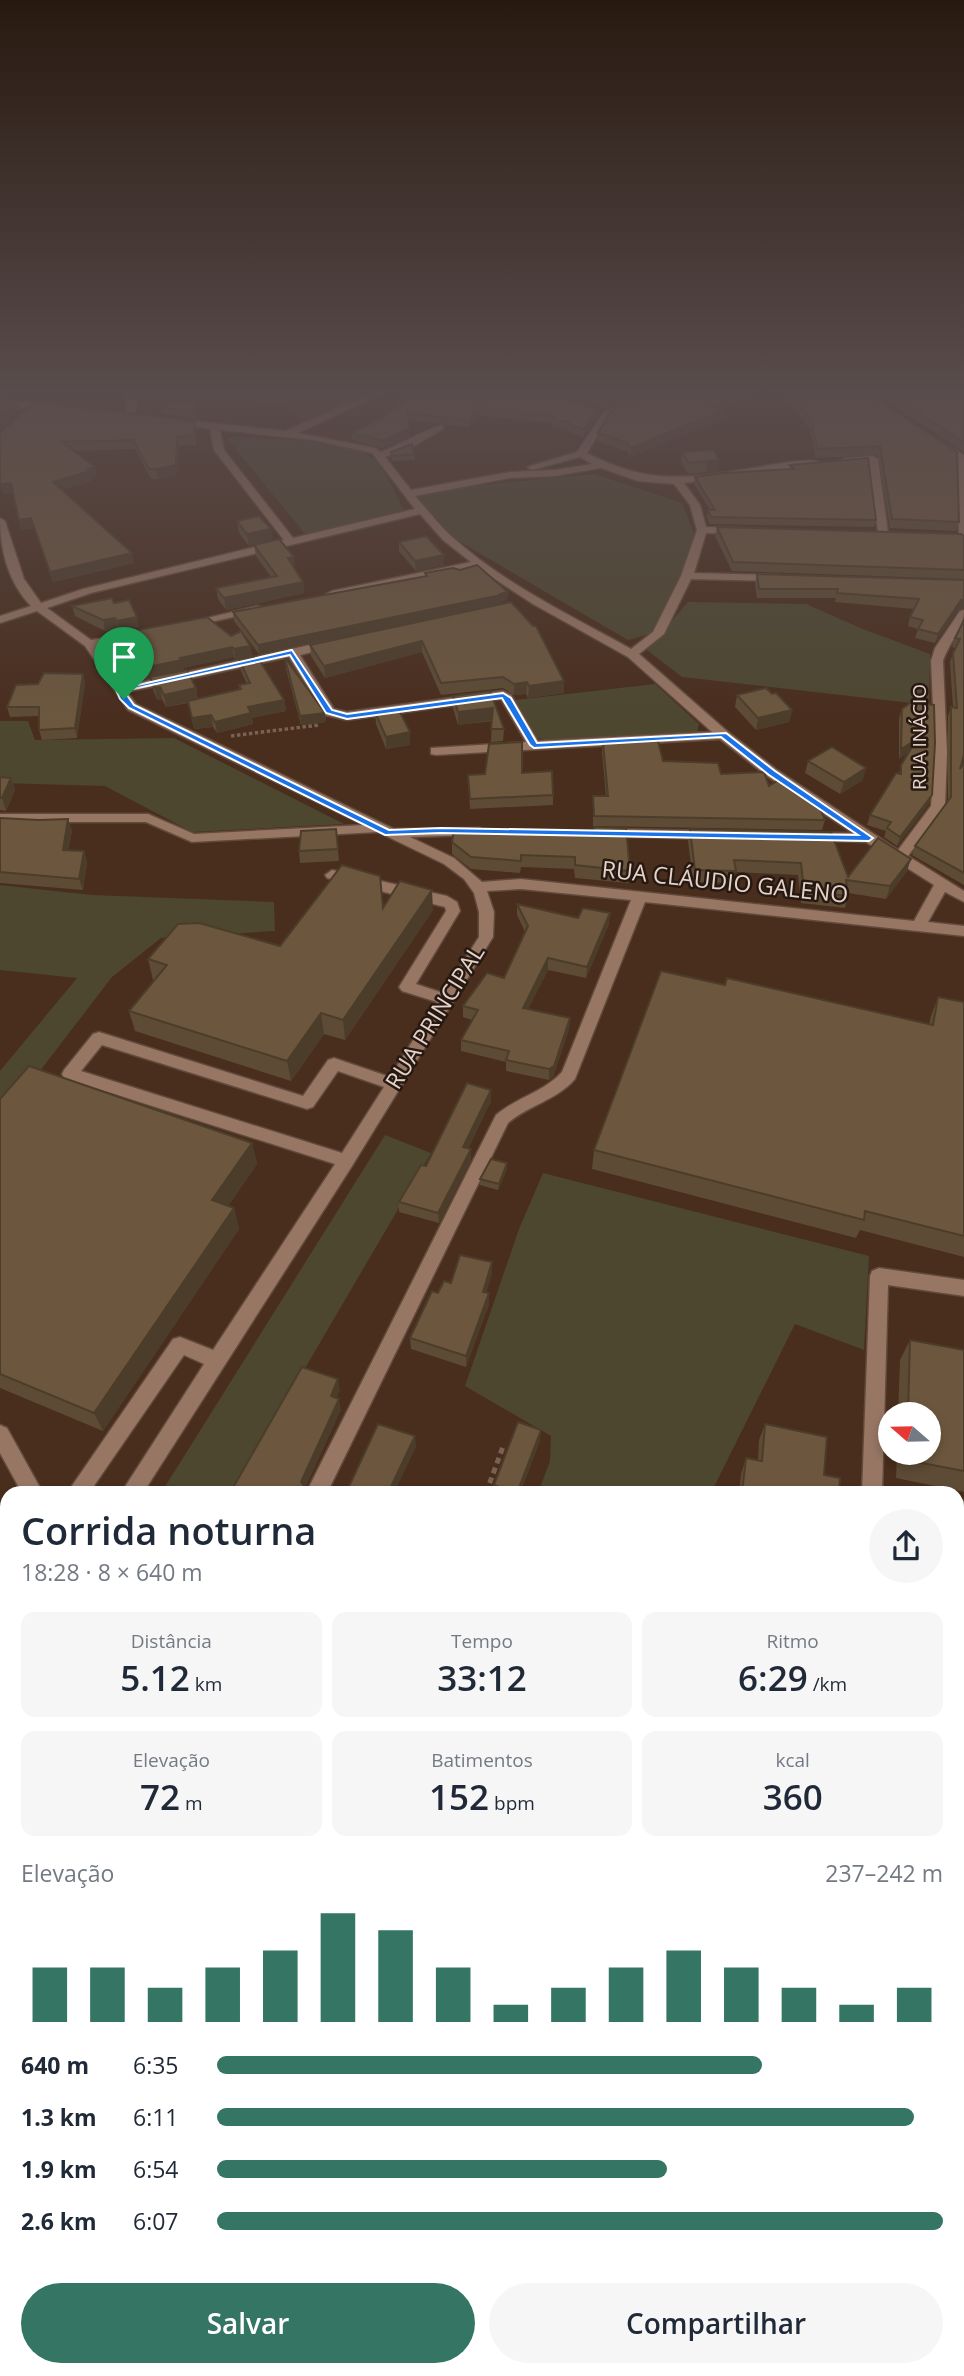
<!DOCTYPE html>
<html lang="pt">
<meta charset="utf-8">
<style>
body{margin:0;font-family:"Open Sans",sans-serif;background:#f6f6f7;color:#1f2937;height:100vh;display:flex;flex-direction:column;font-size:26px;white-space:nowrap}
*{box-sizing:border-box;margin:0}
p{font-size:23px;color:#747a83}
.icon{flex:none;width:38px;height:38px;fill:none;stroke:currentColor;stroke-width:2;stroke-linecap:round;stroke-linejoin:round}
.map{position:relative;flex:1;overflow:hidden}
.panel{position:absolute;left:0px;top:1486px;width:964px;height:891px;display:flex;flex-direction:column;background:#fff;border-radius:21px 21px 0 0;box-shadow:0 4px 10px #0003}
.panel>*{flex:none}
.needle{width:46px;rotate:290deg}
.fabs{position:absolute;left:878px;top:1402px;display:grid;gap:14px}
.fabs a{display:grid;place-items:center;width:63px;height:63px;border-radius:50%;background:#fff;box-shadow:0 4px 10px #0003;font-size:35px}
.pin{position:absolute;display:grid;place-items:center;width:60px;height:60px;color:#fff;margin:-72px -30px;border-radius:50% 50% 50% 0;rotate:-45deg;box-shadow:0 0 7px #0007}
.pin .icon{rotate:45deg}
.round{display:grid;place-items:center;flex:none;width:74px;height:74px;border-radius:37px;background:#f6f6f7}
.overview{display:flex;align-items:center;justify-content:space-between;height:119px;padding:0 21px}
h1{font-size:38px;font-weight:600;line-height:52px}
.stats{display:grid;grid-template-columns:repeat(3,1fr);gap:10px;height:119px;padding:7px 21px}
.stats div{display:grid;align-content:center;border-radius:14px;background:#f6f6f7;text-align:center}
.stats b{font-size:35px;font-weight:600}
.stats small{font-size:19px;font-weight:400}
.stats p{font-size:19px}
.chart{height:196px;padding:14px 21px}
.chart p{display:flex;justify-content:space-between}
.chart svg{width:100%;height:126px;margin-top:7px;stroke:#347564;stroke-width:6}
.primary-button{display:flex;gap:14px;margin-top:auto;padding:14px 21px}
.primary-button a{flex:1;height:80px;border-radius:42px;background:#347564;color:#fff;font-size:28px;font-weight:600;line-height:80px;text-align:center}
.primary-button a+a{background:#f6f6f7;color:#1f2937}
ul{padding:0 21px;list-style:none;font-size:23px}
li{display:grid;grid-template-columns:112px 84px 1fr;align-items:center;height:52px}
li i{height:18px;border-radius:9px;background:#347564}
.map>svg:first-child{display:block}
.green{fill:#4d4730}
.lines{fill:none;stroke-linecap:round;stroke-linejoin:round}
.minor-casing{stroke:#614a3c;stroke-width:3}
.major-casing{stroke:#614a3c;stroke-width:3}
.path-far1{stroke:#7a6153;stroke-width:3.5;stroke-dasharray:3.5 2.5;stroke-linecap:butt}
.path{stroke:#7a6153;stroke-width:5;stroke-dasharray:6 4.5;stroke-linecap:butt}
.minor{fill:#977664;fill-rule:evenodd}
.major{fill:#c87767;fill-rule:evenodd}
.wall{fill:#5d4b35}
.shaded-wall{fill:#4c3d2b}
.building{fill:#6c573e;stroke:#4c3d2b;stroke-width:2}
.route{fill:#1a73e8;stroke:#fff;stroke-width:2;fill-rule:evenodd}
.labels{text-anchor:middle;stroke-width:5;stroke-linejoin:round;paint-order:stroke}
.far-street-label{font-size:19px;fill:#e5d3c9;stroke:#261912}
.street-label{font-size:23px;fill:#e5d3c9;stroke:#261912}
</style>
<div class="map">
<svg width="964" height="2376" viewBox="0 0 964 2376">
<rect width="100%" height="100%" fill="#492d1d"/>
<g class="green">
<path d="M134 392H378L306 422 279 402 137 399Z"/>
<path d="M226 437C259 438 348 439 374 459 384 467 397 498 404 510L306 535Z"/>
<path d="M594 474 682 503 694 533 682 581 650 634 628 640 455 539 417 497 460 487Z"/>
<path d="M688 602 806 604 863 629 930 654 929 705 682 677 647 650Z"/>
<path d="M655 684 699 724 697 733 550 740 538 738 515 700Z"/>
<path d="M0 721H28L35 740 174 738 344 824 192 832 105 786 0 783Z"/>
<path d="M0 885 92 895 274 902 275 931 161 938 112 977 0 1123V1071L77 978 0 970Z"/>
<path d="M385 1135 431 1153 232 1493H161Z"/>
<path d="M543 1173 869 1256 864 1350 795 1324 711 1493H538L550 1461 551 1436 465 1386 519 1229Z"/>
<path d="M0 2165 7 2167V2370H174L167 2376H0Z"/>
<path d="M408 2370H728L732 2376H419Z"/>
</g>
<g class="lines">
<defs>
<g id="minor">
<path d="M121 392H131L137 404 134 415 126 413 127 404Z"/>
<path d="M374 392H387L298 433 375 448 381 452C393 447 436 425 443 425V429L414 446 385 457 411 490 510 472 555 470 592 464 580 457 532 470 527 467 577 452 603 413 650 392H663L609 417 587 453C650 486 691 478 759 467 777 464 799 459 817 461L819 463 814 466 684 483 700 505 706 527 740 528 745 531 740 534 706 533 694 573 778 575 784 578 778 581 691 579 664 634 639 654 728 732 777 770 898 850 931 806 935 753 931 661 935 648 960 611 964 610C964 629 949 642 943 661L947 753 945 806 908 856 964 891V902L945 892 928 922 964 926V936L645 902 575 1079C557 1100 529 1105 508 1123L327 1493H306L496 1115C517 1097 544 1092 562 1072L631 900 521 889 487 891 494 912 493 937 352 1166 143 1493H121L204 1364 184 1355 89 1493H67L173 1339 180 1337 213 1350 335 1164 64 1078 62 1074 64 1070 93 1034 99 1032 303 1096 328 1060 334 1058 390 1077 437 1002 402 991 399 987 446 911 445 907 327 878 325 875 332 870 447 896 457 902 460 911 416 984 443 993 479 937V912L474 893 464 879 444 864 378 832 192 842 146 822H0V814H148L194 834 364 825 128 710 85 646 37 611 0 623V616L31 606C8 582 0 550 0 518L5 521 24 579 41 603 83 589 284 540 214 450 210 429 169 422 174 419 285 431ZM220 430 313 440 372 453 415 509 293 538 224 450ZM601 468 638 481 674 484 690 505 697 530 681 576 653 632 631 649C570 615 504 584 451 536 438 524 427 509 415 496L510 478 555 476ZM420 514 443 540 471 562 332 591 326 594 328 596 478 568 533 604 628 657 712 732 538 741 511 695 503 691 347 712 334 709 300 655 336 646 338 644 332 640 123 686 97 646 147 635V631L91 640 47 608 91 593ZM289 657 325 715 347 720 501 699 526 742 431 748V754L436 755 720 739 767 776 853 833H811L804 837 806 840 866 842 934 885 914 921 521 879 482 882 454 858 410 837 475 835 482 831 480 828 394 829 136 704 127 692ZM102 1045 307 1109 313 1107 338 1071 384 1087 342 1153 81 1071Z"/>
<path d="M0 401 56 403 61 406 56 409 0 407Z"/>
<path d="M938 439 964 455V544L959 541 957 459 935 444V440Z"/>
<path d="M873 456 878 459 888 533 883 536 878 533 869 462 845 464 840 461 845 458Z"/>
<path d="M257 606 261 607V611L188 627 182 624Z"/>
<path d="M605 829 713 831 720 835 713 839 600 836 598 833Z"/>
<path d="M879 1268 964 1280V1296L888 1285 882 1493H862L870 1276 872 1271Z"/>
<path d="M0 1425 7 1428 43 1493H22L0 1453Z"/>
<path d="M957 1499 964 1501V1521L957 1519Z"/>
<path d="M7 1669V1699L0 1702V1672Z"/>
<path d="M957 1689 964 1690V1712L957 1711Z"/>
<path d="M0 1828 7 1831V1856L0 1853Z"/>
<path d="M196 2370H226L223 2376H193Z"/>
<path d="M318 2370H348L346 2376H316Z"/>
<path d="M748 2370H781L784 2376H751Z"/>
<rect x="845" y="2370" width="30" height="6"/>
<path d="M919 2370H949L951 2376H921Z"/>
</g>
<g id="major">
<path d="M0 2094 7 2096V2124L0 2122Z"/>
<path d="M957 2265 964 2266V2294H957Z"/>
</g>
</defs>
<use href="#minor" class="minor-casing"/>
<use href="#major" class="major-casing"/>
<path class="path-far1" d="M231 736 319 725"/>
<path class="path" d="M486 1493 504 1444"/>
<use href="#minor" class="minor"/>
<use href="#major" class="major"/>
</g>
<g class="wall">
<path d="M416 392 597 417 584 437 568 431V429L552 427V423L476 415 469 427 408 420 410 436 383 448 352 440V433L382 418Z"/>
<path d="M558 392H635V396L606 409Z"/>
<path d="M759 392 720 409 723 410 722 419 630 457 628 452 597 441 598 433Z"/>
<path d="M783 392H865L959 522 956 531 890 528 878 455 816 458 810 430Z"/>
<path d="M871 392H964V452Z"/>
<path d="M160 404 195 409 196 419 161 413Z"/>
<path d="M196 430V445L179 446 177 475 158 479H151L135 449 74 451 95 467 97 476 92 478V481L62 490 134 563 53 582 34 528 21 530 13 493 3 494 0 484V433Z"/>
<path d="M391 452 414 454 415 460 392 461Z"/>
<path d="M682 452 719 460 718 471 688 474 681 462Z"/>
<path d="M790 465 876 520 874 527 710 524 707 517 708 510H710L694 484 695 477 789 469Z"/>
<path d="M237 521 271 529 272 540 249 546 239 533Z"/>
<path d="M717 527 964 536V579L732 571 715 536Z"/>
<path d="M399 542 444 565 416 571 399 551Z"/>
<path d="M254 545 295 568 303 582 304 593 226 610 218 599 216 588 271 577 256 556Z"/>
<path d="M425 573 508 592 507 600 501 602V604L259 654 234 621 233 612 425 577Z"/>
<path d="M757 574 964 580V608L958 610 935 643 915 638 918 629 908 626 910 617 914 609 835 602 836 598H757L755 584Z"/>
<path d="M511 602 564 681V693L528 698 526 694 514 695 503 688 441 695 422 652 325 678 311 656 310 645Z"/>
<path d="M114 603 139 627 119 632 118 628 105 631 75 616 72 606Z"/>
<path d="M964 620 960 769 964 763V885L912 855 915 846 948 801V716L951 707H953L950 662 955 648 952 647 955 638Z"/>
<path d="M122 633 231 636 250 646 252 656 235 660 234 657 183 668 196 688 198 699 240 689 239 685 247 684 241 671 239 659 284 700 286 711 252 718 253 724 217 733 213 727 194 729 188 703 166 707 162 699 157 700 153 689 150 678 141 680 124 643Z"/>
<path d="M285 659 325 713 326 722 301 725 286 669Z"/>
<path d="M83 674 85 683 77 738 42 740 39 730V716L10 717 7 707 38 684Z"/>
<path d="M490 691 504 729 503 741 491 742 492 721 458 725 453 708V696Z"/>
<path d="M772 694 792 710 789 722 756 730 735 707 737 695Z"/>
<path d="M902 709 932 795 928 805 897 846 884 837 886 831 867 825 870 815 899 774 901 765 909 752 899 759V718Z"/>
<path d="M375 712 410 732V745L386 749 376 724Z"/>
<path d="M603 743 663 761 769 786 825 820 822 830 593 826V796H606L602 753Z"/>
<path d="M808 761 863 780 840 794 805 773Z"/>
<path d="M522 773 553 795V805L470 809 468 775Z"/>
<path d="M0 777 11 778 15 790 6 811 0 810Z"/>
<path d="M0 818 39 820 68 819 72 831 68 850 84 851 87 863 83 890 0 883Z"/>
<path d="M336 829 339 861 300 863 299 851Z"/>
<path d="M690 829 848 877 907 871 886 899 848 893V896L845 908 801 903 798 875 735 872 733 883 693 882 688 841Z"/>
<path d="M594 832 630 871 628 883 575 878 574 869 521 867 520 873 471 869 452 854V842Z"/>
<path d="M517 904 578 918 609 924 586 978 548 970 528 1009 570 1018 569 1029 553 1077 549 1080 506 1071V1062L461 1051V1040L472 1020 463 1017V1006L504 978 525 932 517 915Z"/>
<path d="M383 908 433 910 345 1040 324 1034 291 1081 135 1031 129 1011 155 980H153L148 959 280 946Z"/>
<path d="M725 985 929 1024 931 1016 938 997 964 1002V1257L860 1230 856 1238 592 1169 594 1150Z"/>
<path d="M491 1090V1101L468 1148 471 1149V1160L439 1223 399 1212V1202L426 1166Z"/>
<path d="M0 1099 252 1143 257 1164 228 1206 234 1208 239 1229 103 1431 0 1388Z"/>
<path d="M507 1163V1169L498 1190 480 1185V1179Z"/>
<path d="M492 1273 486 1293 489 1304 466 1367 411 1349 410 1338 438 1293 451 1283Z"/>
<path d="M910 1340 964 1350V1492L896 1478 897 1452H929V1414H898L900 1360Z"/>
<path d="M765 1424 824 1475 839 1493H739L741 1474 746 1458 758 1460 759 1440Z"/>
<path d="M540 1440 520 1493H493L494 1485Z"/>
<path d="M957 1513 964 1514V1677L957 1675Z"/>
<path d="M957 1880 959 1945 964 1946V2001L957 1999Z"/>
</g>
<g class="shaded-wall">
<path d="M628 392H635V396L606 409V402Z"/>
<path d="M741 392H759L710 414 711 406Z"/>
<path d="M16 401 19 410 0 429V417Z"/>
<path d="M476 408V415L469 427V420Z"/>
<path d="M597 410V417L584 437V429Z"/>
<path d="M723 410 722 419 630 457 631 448Z"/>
<path d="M410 428V436L383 448V441Z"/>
<path d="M177 437 179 446 177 475 158 479 156 469Z"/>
<path d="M719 460 718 471 706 473 707 462Z"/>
<path d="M95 467 97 476 92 478V481L56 492 53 482Z"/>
<path d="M11 483 13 493 3 494 0 484Z"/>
<path d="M31 518 34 528 21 530 19 520Z"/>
<path d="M271 529 272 540 249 546 247 534Z"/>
<path d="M132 553 134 563 53 582 50 572Z"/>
<path d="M444 555V565L416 571 415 561Z"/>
<path d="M294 557 295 568 288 558Z"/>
<path d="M303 582 304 593 226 610 224 598Z"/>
<path d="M508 592 507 600 501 602V604L259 654 258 645Z"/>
<path d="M961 600H964V608L958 610 935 643 938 634Z"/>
<path d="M137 617 139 627 119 632 117 621Z"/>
<path d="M115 618 118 628 105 631 103 620Z"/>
<path d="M422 641V652L325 678 324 666Z"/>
<path d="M250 646 252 656 235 660 234 649Z"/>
<path d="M232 647 234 657 183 668 184 671 141 680 138 669 180 658Z"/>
<path d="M83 674 85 683 77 738 75 728Z"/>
<path d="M564 681V693L528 698 529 686Z"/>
<path d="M527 682 526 694 514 695V684Z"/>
<path d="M160 687 162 699 157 700 155 688Z"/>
<path d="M196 688 198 700 166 707 164 695Z"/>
<path d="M284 700 286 711 252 718 253 724 217 733 215 722 248 707Z"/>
<path d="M493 708V720L458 725V712Z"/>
<path d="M792 710 789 722 756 730 758 718Z"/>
<path d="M325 713 326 722 301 725 300 716Z"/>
<path d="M211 715 213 727 194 729 192 718Z"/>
<path d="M410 732V745L386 749V737Z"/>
<path d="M917 739 914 749 899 759 901 749Z"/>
<path d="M866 768 863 780 840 794 844 782Z"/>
<path d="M11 778 15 790 6 811 2 798Z"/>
<path d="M932 795 928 805 897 846 900 837Z"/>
<path d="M68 819 72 831 66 862 63 850Z"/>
<path d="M84 851 87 863 83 890 79 879Z"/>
<path d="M911 859 907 871 886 899 890 886Z"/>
<path d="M432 890 433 910 345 1040 343 1020Z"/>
<path d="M610 913 609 924 586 978 587 967Z"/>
<path d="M548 958V970L523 1019V1008Z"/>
<path d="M321 1013 324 1034 291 1081 287 1061Z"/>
<path d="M570 1018 569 1029 553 1077 549 1080V1069Z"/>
<path d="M491 1090V1101L464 1158 463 1147Z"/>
<path d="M252 1143 257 1164 218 1221 212 1200Z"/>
<path d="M471 1149V1160L439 1223 438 1213Z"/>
<path d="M507 1163V1169L498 1190 499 1184Z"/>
<path d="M234 1208 239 1229 103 1431 94 1413Z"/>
<path d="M492 1262V1273L483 1303V1292Z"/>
<path d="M489 1293V1304L466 1367V1356Z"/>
<path d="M338 1379 340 1390 333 1407 331 1396Z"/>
<path d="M339 1399 341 1410 305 1489 306 1493H301V1482Z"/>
<path d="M541 1430 540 1440 520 1493H517Z"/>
<path d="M415 1436 416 1447 394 1493H388Z"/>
</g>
<g class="building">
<path d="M416 392H548L597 410 584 429 569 424 570 422 552 420 554 416 476 408 469 420 407 413 410 428 383 441 352 433 382 418Z"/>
<path d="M578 392H628L606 402Z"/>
<path d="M654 392H741L711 406 723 410 631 448 628 443 598 433 611 411Z"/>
<path d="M790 392H865L957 452 959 522 892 519 880 446 817 449 811 421Z"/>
<path d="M886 392H964V427H962L964 428V442Z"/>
<path d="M0 400 16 401 0 417Z"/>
<path d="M34 402 194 421 195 436 177 437 176 465 156 469H149L133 440 62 442 95 467 87 469 90 471 53 482 132 553 50 572 31 518 19 520 11 483 0 484V433Z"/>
<path d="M195 403V413L160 407V404Z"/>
<path d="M412 444 414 454 392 456 391 452Z"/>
<path d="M714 450 719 460 689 463 682 452Z"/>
<path d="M868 458 876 520 711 517 708 510H715L695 477 723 473 794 469 790 465Z"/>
<path d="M259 516 271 529 247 534 237 521Z"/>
<path d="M717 527 961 534 964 536V570L733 562Z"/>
<path d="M426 536 444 555 415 561 399 542Z"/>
<path d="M279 539 294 557 288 558 303 582 224 598 216 588 277 576 254 545Z"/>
<path d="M477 565 508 592 500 594 501 595 258 645 233 612 427 576 425 573 453 568 460 570Z"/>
<path d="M757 574 964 580V600H961L938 634 918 629 923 620 910 617 919 599 837 593 838 589H759Z"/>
<path d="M112 598 114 603 129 600 137 617 117 621 115 618 103 620 72 606Z"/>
<path d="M511 602 533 626H536L564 681 529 686 527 682 514 684 503 677 441 683 422 641 324 666 310 645Z"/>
<path d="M207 617 231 636 241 631 250 646 234 649 232 647 180 658 182 660 138 669 122 633Z"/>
<path d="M964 620V755L960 769 964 763V873L915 846 951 797V707L957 708 953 653 960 639 955 638Z"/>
<path d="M257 656 284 700 248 707 251 713 215 722 211 715 192 718 188 701 241 689 239 685 250 683 239 659Z"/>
<path d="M285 659H286L325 713 300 716Z"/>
<path d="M187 670 196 688 164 695 160 687 155 688 150 677Z"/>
<path d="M44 673 83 674 75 728 39 730V707H7L16 685 38 684Z"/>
<path d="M766 688 772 694 776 693 792 710 758 718 737 695Z"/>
<path d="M490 691 504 729H491L493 708 458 712 453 696Z"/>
<path d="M912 702 934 705 935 743 932 795 900 837 887 828 891 822 870 815 896 773 901 774V765L917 739 901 749 902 709Z"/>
<path d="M398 708 410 732 386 737 375 712Z"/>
<path d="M650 740 658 741 663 761 718 763 721 774 764 772 769 786 782 778 817 801 825 820 594 816 593 796H608L603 743Z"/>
<path d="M522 742V773L552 771 553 795 470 799 468 775 485 774 489 744Z"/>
<path d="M832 747 866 768 844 782 808 761Z"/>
<path d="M0 777 11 778 2 798H0Z"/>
<path d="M0 818 39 820 68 819 63 850 84 851 79 879 0 872Z"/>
<path d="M594 827 626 828 630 871 575 865V857L521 855V861L471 857 452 842 454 829 594 832Z"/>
<path d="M336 829 338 849 299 851 301 831Z"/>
<path d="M690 829 831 832 848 877 878 838 911 859 890 886 846 880 848 896 804 891 801 863 734 860 736 871 695 870Z"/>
<path d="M342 865 380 876 383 908 400 881 432 890 343 1020 321 1013 287 1061 129 1011 167 965 148 959 178 924 199 923 280 946Z"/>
<path d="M517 904 578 918 583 908 610 913 587 967 548 958 523 1008 570 1018 554 1066 549 1069 506 1060 509 1051 461 1040 478 1010 463 1006 487 973 504 978 528 926Z"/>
<path d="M661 971 725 985 727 978 933 1025 938 997 964 1002V1236L865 1211 864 1220 594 1150Z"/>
<path d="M29 1066 252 1143 212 1200 234 1208 94 1413 0 1374V1099Z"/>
<path d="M467 1083 491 1090 463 1147 471 1149 438 1213 399 1202 421 1165 426 1166Z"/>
<path d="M491 1159 507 1163 499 1184 480 1179Z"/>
<path d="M460 1255 492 1262 483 1292 489 1293 466 1356 410 1338 432 1291 438 1293 444 1281 451 1283Z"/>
<path d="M910 1340 964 1350V1471L906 1460 907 1452H929V1414H908Z"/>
<path d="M302 1367 338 1379 331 1396 339 1399 301 1482 304 1486 301 1493H230Z"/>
<path d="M518 1422 541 1430 517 1493H516L494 1485Z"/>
<path d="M378 1424 415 1436 388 1493H346Z"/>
<path d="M765 1424 827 1437 824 1475 840 1478 839 1493H742L746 1458 762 1461Z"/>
<path d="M957 1513 964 1514V1659L957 1658Z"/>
<path d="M7 1726V1820L0 1816V1737Z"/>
<path d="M957 1880H959V1945L964 1946V1993L957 1991Z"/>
<path d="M0 1917 7 1921V2008L0 2006Z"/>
</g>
<linearGradient id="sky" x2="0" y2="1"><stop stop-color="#281910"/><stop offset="0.54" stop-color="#594c4c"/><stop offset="1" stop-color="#594c4c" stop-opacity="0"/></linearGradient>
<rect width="964" height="725" fill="url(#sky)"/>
<path class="route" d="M292 650 332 710 347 714 503 693 511 698 537 743 726 733 775 771 873 838 869 841 441 833 385 835 129 708 120 699 116 690ZM290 655 326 713 347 719 502 698 530 745 534 748 721 737 769 775 858 835 441 828 389 830 134 705 124 691Z"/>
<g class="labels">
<g class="far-street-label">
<text transform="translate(919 737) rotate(-90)" y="7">RUA INÁCIO</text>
</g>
<g class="street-label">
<text transform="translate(725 882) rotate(6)" y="8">RUA CLÁUDIO GALENO</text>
<text transform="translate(435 1017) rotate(-58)" y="8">RUA PRINCIPAL</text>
</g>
</g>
</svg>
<div class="fabs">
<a><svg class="needle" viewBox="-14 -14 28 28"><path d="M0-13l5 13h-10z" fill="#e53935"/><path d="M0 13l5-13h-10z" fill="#747a83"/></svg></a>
</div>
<div class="pin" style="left:124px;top:699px;background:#1e9e55"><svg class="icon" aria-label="arrive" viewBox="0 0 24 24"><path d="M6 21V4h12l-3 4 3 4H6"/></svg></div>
<section class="panel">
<div class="overview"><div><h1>Corrida noturna</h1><p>18:28 · 8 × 640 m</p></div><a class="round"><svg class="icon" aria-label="share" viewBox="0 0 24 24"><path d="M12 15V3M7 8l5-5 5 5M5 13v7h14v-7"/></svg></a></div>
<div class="stats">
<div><p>Distância</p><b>5.12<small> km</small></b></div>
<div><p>Tempo</p><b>33:12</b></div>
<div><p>Ritmo</p><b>6:29<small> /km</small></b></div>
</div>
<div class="stats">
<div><p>Elevação</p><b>72<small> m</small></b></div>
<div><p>Batimentos</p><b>152<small> bpm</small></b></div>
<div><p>kcal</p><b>360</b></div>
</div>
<div class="chart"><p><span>Elevação</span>237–242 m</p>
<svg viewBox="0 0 160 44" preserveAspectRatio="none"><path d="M5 44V25M15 44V25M25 44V32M35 44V25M45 44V19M55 44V6M65 44V12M75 44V25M85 44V38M95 44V32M105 44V25M115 44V19M125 44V25M135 44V32M145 44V38M155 44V32"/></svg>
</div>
<ul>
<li><b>640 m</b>6:35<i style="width:75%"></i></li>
<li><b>1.3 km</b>6:11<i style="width:96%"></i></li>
<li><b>1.9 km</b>6:54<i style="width:62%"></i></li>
<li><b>2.6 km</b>6:07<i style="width:100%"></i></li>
</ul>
<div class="primary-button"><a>Salvar</a><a>Compartilhar</a></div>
</section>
</div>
